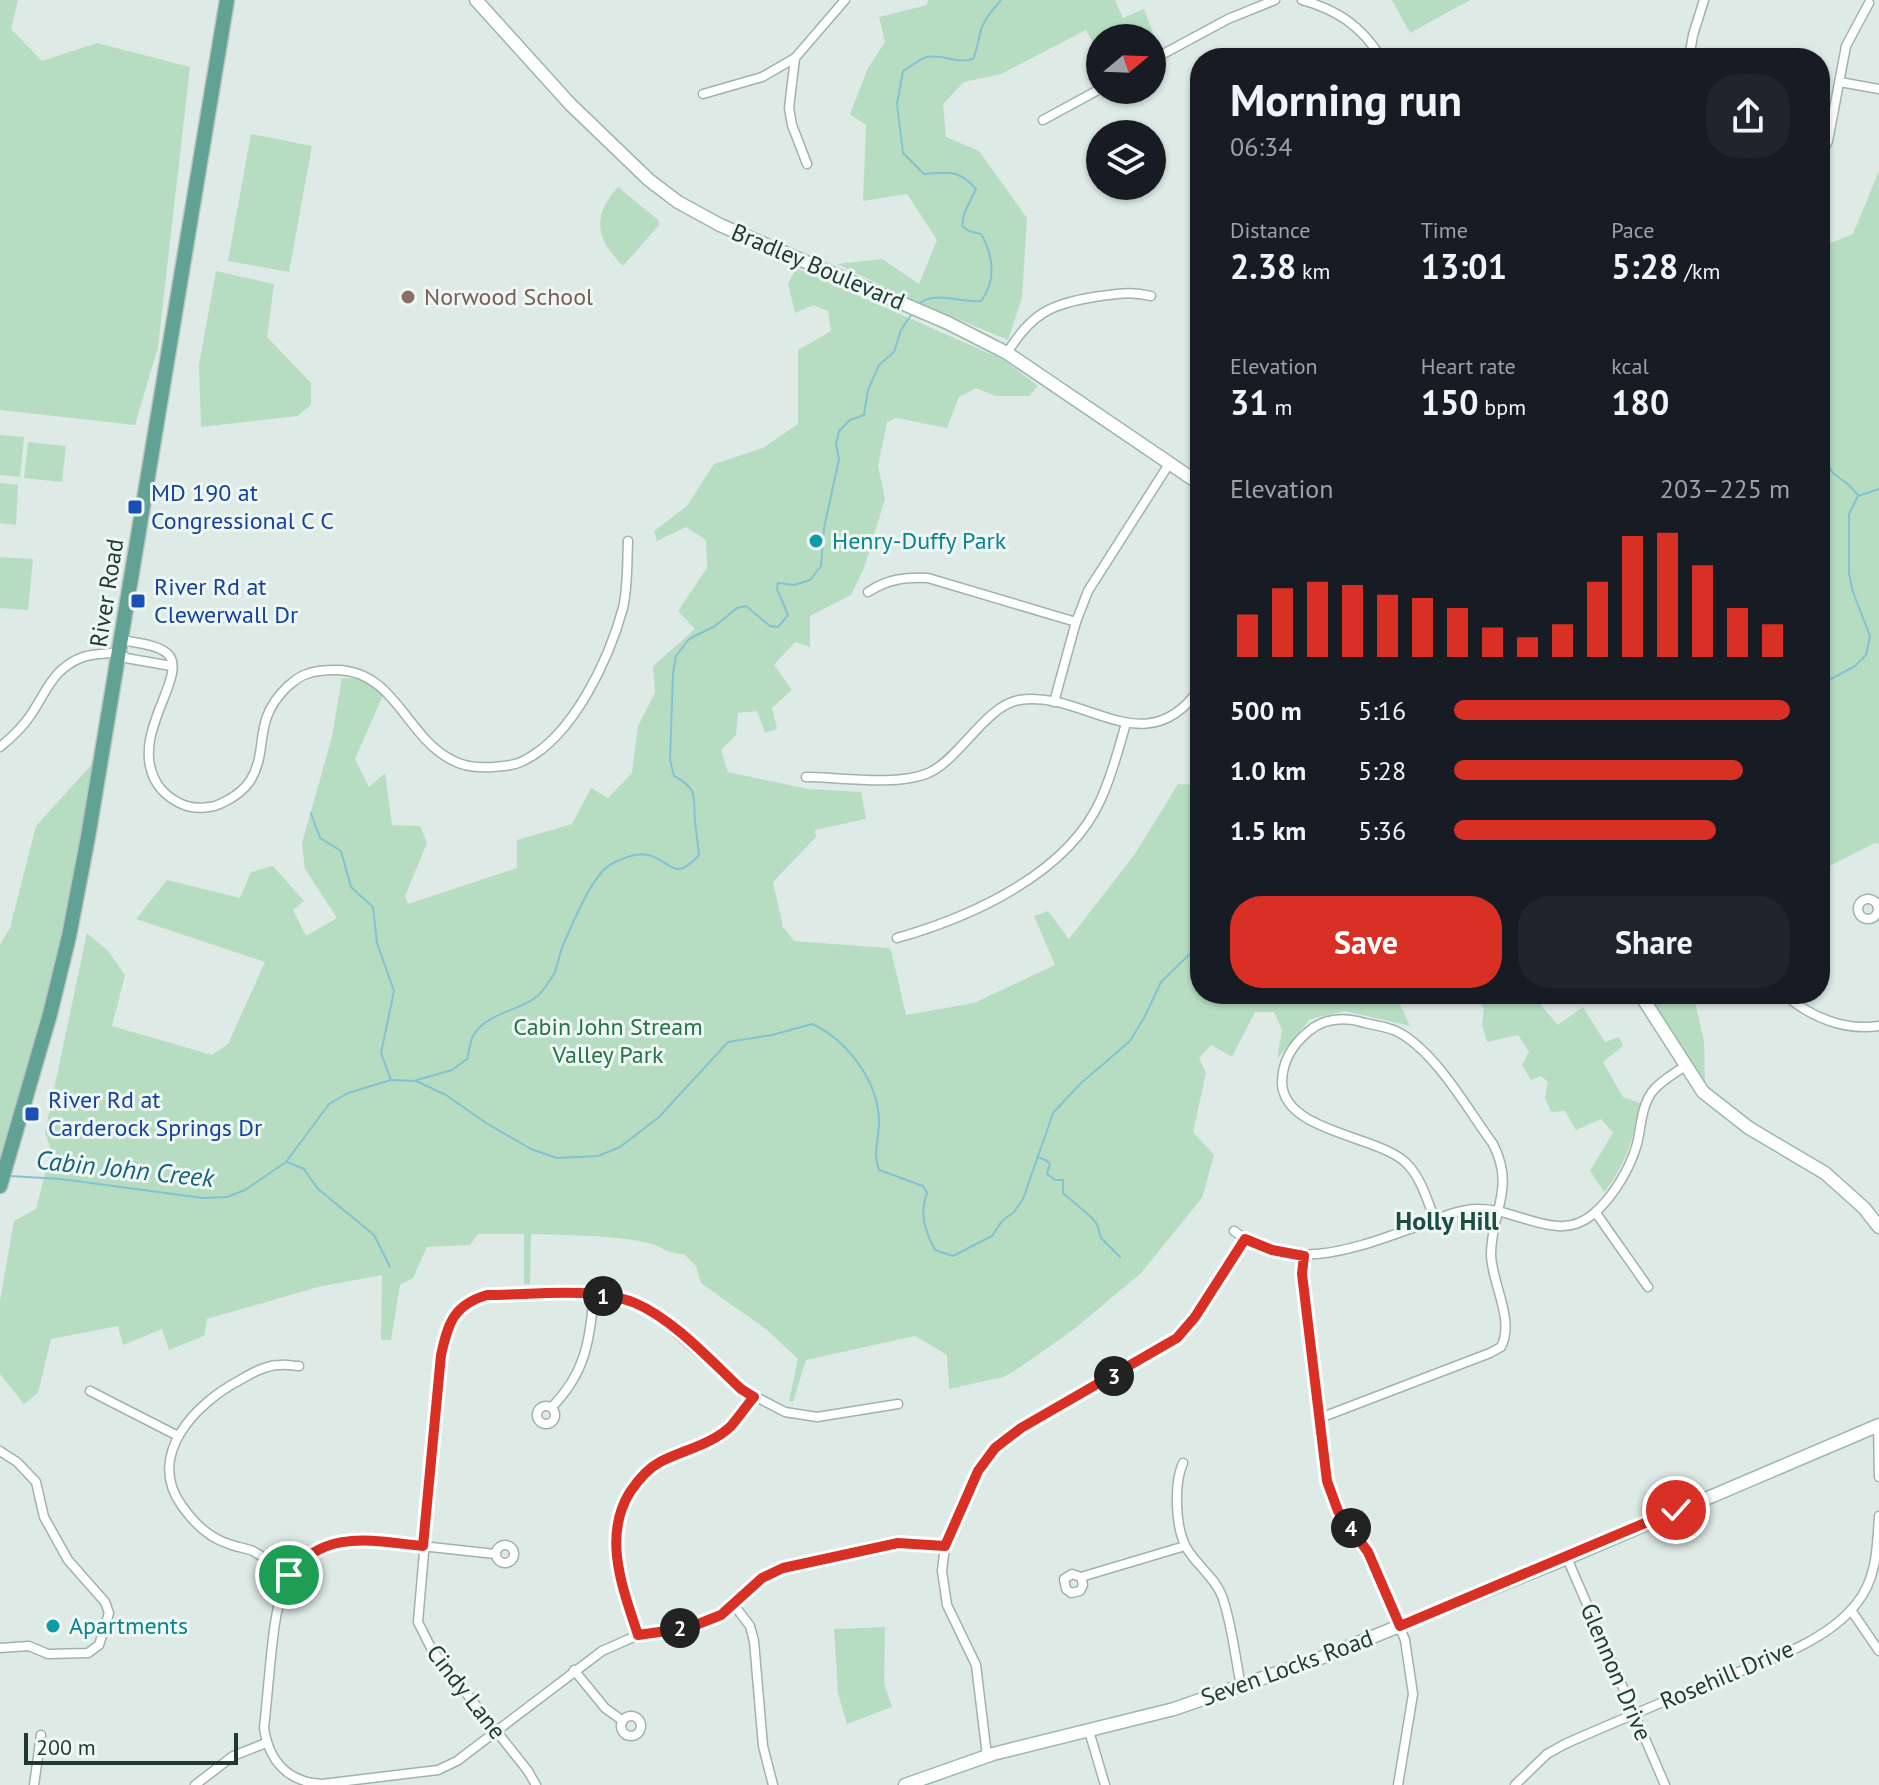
<!DOCTYPE html>
<meta charset="utf-8">
<style>
body{margin:0;font-family:"PT Sans",sans-serif;background:#20242c;color:#f1f3f6;height:100vh;display:flex;flex-direction:column;font-size:30px;white-space:nowrap}
*{box-sizing:border-box;margin:0}
p{font-size:26px;color:#9ea1a6}
.icon{flex:none;width:44px;height:44px;fill:none;stroke:currentColor;stroke-width:2;stroke-linecap:round;stroke-linejoin:round}
.map{position:relative;flex:1;overflow:hidden}
.side{position:absolute;left:1190px;top:48px;width:640px;height:956px;display:flex;flex-direction:column;background:#171b24;border-radius:32px;box-shadow:0 2px 6px #0004}
.side>*{flex:none}
.needle{width:52px;rotate:71deg}
.tools{position:absolute;left:1086px;top:24px;display:grid;gap:16px}
.tools a{display:grid;place-items:center;width:80px;height:80px;border-radius:50%;background:#171b24;box-shadow:0 2px 6px #0004;font-size:40px}
.scale{position:absolute;left:24px;bottom:20px;width:214px;box-sizing:border-box;padding-left:8px;border:4px solid #1f3a34;border-top:0;font-size:22px;line-height:28px;white-space:nowrap;color:#1f3a34;-webkit-text-stroke:6px #eef7f3;paint-order:stroke}
.pin{position:absolute;display:grid;place-items:center;width:68px;height:68px;color:#fff;margin:-34px;border:4px solid #fff;border-radius:50%;box-shadow:0 2px 8px #0007}
.km{position:absolute;width:40px;height:40px;margin:-20px;border-radius:50%;background:#222;color:#fff;font-size:22px;line-height:40px;text-align:center}
.round{display:grid;place-items:center;flex:none;width:84px;height:84px;border-radius:32px;background:#20242c}
.overview{display:flex;align-items:center;justify-content:space-between;height:136px;padding:0 40px}
h1{font-size:44px;font-weight:700;line-height:60px}
.figures{display:grid;grid-template-columns:repeat(3,1fr);gap:12px;height:136px;padding:8px 40px}
.figures div{display:grid;align-content:center}
.figures b{font-size:34px;font-weight:700}
.figures small{font-size:22px;font-weight:400}
.figures p{font-size:22px}
.chart{height:224px;padding:16px 40px}
.chart p{display:flex;justify-content:space-between}
.chart svg{width:100%;height:144px;margin-top:8px;stroke:#d93025;stroke-width:6}
.cta{display:flex;gap:16px;margin-top:auto;padding:16px 40px}
.cta a{flex:1;height:92px;border-radius:32px;background:#d93025;color:#fff;font-size:32px;font-weight:700;line-height:92px;text-align:center}
.cta a+a{background:#20242c;color:#f1f3f6}
ul{padding:0 40px;list-style:none;font-size:26px}
li{display:grid;grid-template-columns:128px 96px 1fr;align-items:center;height:60px}
li i{height:20px;border-radius:10px;background:#d93025}
.map>svg:first-child{display:block}
.green{fill:#b6ddc2}
.lines{fill:none;stroke-linecap:round;stroke-linejoin:round}
.stream{stroke:#83c2d2;stroke-width:2}
.street-casing{stroke:#a1b2ac;stroke-width:11}
.secondary-casing{stroke:#9db6ae;stroke-width:15}
.primary-casing{stroke:#bcc4c2;stroke-width:17}
.street{stroke:#fff;stroke-width:8}
.secondary{stroke:#fff;stroke-width:12}
.primary{stroke:#61a294;stroke-width:14}
.route-casing{stroke:#fff;stroke-width:16}
.route{stroke:#d93025;stroke-width:10}
.education-dot{fill:#8d6e63;stroke:#eef7f3;stroke-width:3}
.transit-dot{fill:#1a4fb4;stroke:#eef7f3;stroke-width:3}
.culture-dot{fill:#0f9aa8;stroke:#eef7f3;stroke-width:3}
.labels{text-anchor:middle;stroke-width:6;stroke-linejoin:round;paint-order:stroke}
.street-label{font-size:24px;fill:#1f3a34;stroke:#eef7f3}
.education-label{font-size:24px;fill:#785e54;stroke:#eef7f3;text-anchor:start}
.transit-label{font-size:24px;fill:#164399;stroke:#eef7f3;text-anchor:start}
.culture-label{font-size:24px;fill:#0d838f;stroke:#eef7f3;text-anchor:start}
.park-label{font-size:24px;fill:#287249;stroke:#eef7f3}
.water-label{font-size:26px;font-style:italic;fill:#186278;stroke:#eef7f3}
.neighbourhood-label{font-size:26px;font-weight:bold;fill:#1b4d43;stroke:#eef7f3}
</style>
<div class="map">
<svg width="1879" height="1785" viewBox="0 0 1879 1785">
<rect width="100%" height="100%" fill="#deeae5"/>
<g class="green">
<path d="M0 0H18L11 29 42 61 97 43 190 67 158 347 135 425 0 410Z"/>
<path d="M928 0H1115L1123 18 1144 9 1156 41 1152 43V38H1100V55L1086 30 1001 74 964 82 943 104 946 137 979 151 1027 218 1022 298 1008 340 914 301 837 264 882 259 919 284 937 240 907 194 863 201 866 125 850 114 868 68 885 42 879 17 927 5Z"/>
<path d="M1392 0H1470L1410 33Z"/>
<path d="M251 134 312 146 289 272 228 261Z"/>
<path d="M1879 171V844L1875 843 1820 871V241L1823 246 1853 234Z"/>
<path d="M618 187 658 220 659 225 623 266C596 239 591 217 618 187Z"/>
<path d="M796 268 1004 360 1038 386 1029 396H996L976 388 959 397 947 428 896 418 887 422 878 466 885 499 864 568 851 595 810 616V647L795 642 774 665 792 690 772 708 777 729 765 733 757 711 738 713 736 735 721 750 728 772 808 789 861 792 866 819 815 830 816 837 773 882 783 927 794 941 888 948 891 950 906 1015 974 1003 1055 965 1034 916 1048 911 1069 939 1135 854 1178 784 1195 785 1200 774V994H1398L1396 996 1410 1026 1345 1011 1310 1019 1277 1059 1282 1030 1274 1012H1255L1232 1057 1211 1045 1199 1058 1206 1073 1193 1132 1214 1155 1202 1198 1141 1273 1073 1330 1013 1372 1003 1377 949 1389 947 1355 915 1336 806 1360 793 1402 789 1401 798 1359 767 1330 701 1283 696 1266 684 1254C667 1254 663 1247 649 1243 611 1235 570 1235 531 1234L530 1284H524V1234H478L470 1245 427 1247 413 1278 400 1285 391 1340H381L382 1275 318 1287 207 1319 204 1336 169 1350 162 1329 123 1345 118 1326 51 1339 38 1393 24 1404 0 1374V1301L14 1221 36 1209 51 1151 45 1132 87 933 108 951 125 975 112 1026 212 1055 228 1044 265 962 136 919 167 880 240 898 251 872 273 866 304 901 293 910 306 936 337 918 305 869 302 843 332 737 342 678 362 679 384 693 355 759 369 787 385 773 392 825 420 826 427 843 405 896 408 904 517 868V840L572 824 591 788 608 798 632 773 638 726 655 693 653 666 695 629 678 611 707 568 706 540 686 527 657 541 654 531 687 506 714 464 763 448 798 424V350L831 331 828 311 813 305 795 313 788 284Z"/>
<path d="M216 271 274 284 267 337 311 383V405L297 416 201 427 199 365Z"/>
<path d="M0 435 24 437 20 477 0 475Z"/>
<path d="M28 442 66 446 62 482 24 478Z"/>
<path d="M0 483 18 485 16 525 0 523Z"/>
<path d="M0 557 33 559 28 610 0 608Z"/>
<path d="M95 761 88 837 11 1144 0 1159V945L10 928 36 826Z"/>
<path d="M1472 994H1531L1558 1025 1583 1007 1605 1042 1619 1037 1623 1046 1603 1062 1623 1097 1640 1103C1634 1137 1626 1165 1604 1192L1590 1171 1613 1133 1601 1119 1576 1130 1565 1111 1551 1112 1545 1098 1548 1082 1541 1076 1531 1080 1522 1065 1529 1052 1518 1035 1487 1042 1482 1024 1484 1008Z"/>
<path d="M1643 994H1693L1704 1041 1705 1088Z"/>
<path d="M885 1627 884 1683 892 1707 847 1724 838 1693 834 1629Z"/>
</g>
<g class="lines">
<g class="stream">
<path d="M920 303C936 291 962 303 981 301 997 280 993 255 981 234L969 231 962 226 964 214 976 189C959 169 948 172 924 174L903 153 897 104 903 71C910 67 919 59 927 57 943 54 957 64 973 59 978 48 978 38 982 27 986 17 993 9 1001 0"/>
<path d="M1820 452 1833 473 1850 486 1858 495"/>
<path d="M1820 685 1855 666 1866 655 1870 636 1853 592 1849 574V514L1858 496 1879 489"/>
<path d="M311 813 320 838 341 851 351 887 373 907 377 943 394 991 381 1053 391 1080"/>
<path d="M417 1080 452 1070 467 1059C469 1052 470 1042 473 1036 486 1013 516 1012 535 998 542 993 549 982 554 974 558 965 559 955 563 945 573 924 592 873 613 863 623 858 637 852 648 855 671 860 673 884 699 855 698 844 696 832 695 821 693 797 699 789 674 776L670 760 673 673 676 656 689 639 715 626 737 608 746 606 770 626 778 627 788 615 777 589 778 583 794 585 810 580 821 566 824 528 839 459 836 444 839 431 850 420 864 415 868 390 879 365 894 352 901 330 911 315"/>
<path d="M1037 1157 1046 1160 1050 1164 1047 1174 1055 1180H1063V1193L1091 1217 1097 1224 1101 1238 1120 1257"/>
<path d="M287 1162 304 1169 317 1188 374 1235 390 1267"/>
<path d="M10 1176 61 1179 203 1198 227 1197 245 1190 286 1162 329 1104 348 1093 391 1080 416 1081 446 1095 486 1123 531 1149 557 1158 598 1156 620 1147 659 1117 728 1042 772 1035 812 1024C847 1040 877 1080 879 1119 880 1137 872 1152 879 1170L923 1186 927 1193C919 1215 925 1230 935 1250L953 1256 992 1236 1002 1221 1014 1212 1023 1199 1053 1113 1080 1084 1130 1041 1145 1016 1161 982 1200 944"/>
</g>
<defs>
<g id="street">
<path d="M1302 0C1337 10 1362 26 1381 58"/>
<path d="M1689 58 1693 35 1704 0"/>
<path d="M1152 60 1228 19 1275 0"/>
<path d="M1840 82 1879 89"/>
<path d="M703 94 762 77 795 58"/>
<path d="M1043 120 1100 89"/>
<path d="M1820 157 1828 141 1846 46 1869 3"/>
<path d="M807 164 792 125 789 108 795 58 845 0"/>
<path d="M1007 353C1031 314 1050 304 1094 297 1114 294 1131 291 1151 296"/>
<path d="M868 592C888 579 905 577 928 578L1076 622"/>
<path d="M122 640C135 643 157 644 168 654 189 676 130 733 155 780 161 792 174 802 187 806 197 809 213 808 222 803 233 798 243 791 250 781 270 749 251 722 287 687 293 682 299 676 307 674 316 670 327 670 337 670 395 671 406 737 452 760 464 767 479 768 493 767 503 766 514 766 523 761 573 737 609 659 623 608 628 586 627 563 628 541"/>
<path d="M1054 702 1076 622 1088 591 1169 464"/>
<path d="M0 747C11 738 22 728 30 716 47 691 53 668 83 657 94 653 108 654 120 652L126 658 171 666"/>
<path d="M806 777C841 777 904 788 934 770 962 754 987 706 1019 700 1084 689 1145 767 1200 688"/>
<circle cx="1868" cy="909" r="10"/>
<path d="M897 938C971 917 1068 874 1101 799 1112 775 1119 748 1126 723"/>
<path d="M1784 994C1810 1017 1844 1031 1879 1026"/>
<path d="M1596 1213 1648 1287"/>
<path d="M1234 1231C1293 1277 1363 1245 1424 1224 1441 1217 1458 1210 1476 1209 1516 1207 1557 1244 1592 1215 1612 1199 1630 1169 1637 1144 1641 1128 1641 1107 1652 1092 1660 1081 1674 1074 1685 1066"/>
<path d="M1304 1256 1302 1274 1327 1481 1338 1511 1368 1552 1405 1640 1413 1694 1398 1785"/>
<path d="M90 1391 178 1436"/>
<circle cx="546" cy="1415" r="9"/>
<path d="M552 1407C586 1372 589 1342 594 1295"/>
<path d="M1320 1418 1490 1353 1501 1347C1515 1320 1492 1284 1491 1255 1491 1211 1516 1189 1493 1144 1468 1110 1437 1054 1400 1033 1390 1027 1377 1026 1365 1023 1345 1017 1326 1017 1309 1031 1293 1044 1282 1062 1282 1083 1284 1131 1373 1135 1404 1161 1421 1176 1427 1200 1435 1220"/>
<path d="M1878 1425 1879 1477"/>
<path d="M0 1451 17 1462 36 1482 44 1517 68 1560 105 1602 109 1613 99 1645 88 1653 48 1654 29 1646 0 1648"/>
<path d="M1183 1463C1174 1483 1175 1526 1186 1547 1196 1565 1214 1576 1222 1596 1232 1624 1235 1657 1241 1686"/>
<circle cx="505" cy="1554" r="9"/>
<path d="M495 1554 358 1539C290 1545 278 1587 272 1647 269 1674 267 1701 264 1728 269 1761 288 1782 322 1784L438 1770 457 1761 602 1651 638 1635 688 1628 721 1615 762 1578 783 1568 898 1543 945 1546"/>
<path d="M1567 1558 1665 1785"/>
<path d="M289 1575C277 1567 265 1558 253 1551 245 1548 237 1547 229 1544 209 1538 194 1523 182 1506 145 1455 196 1403 240 1380 252 1373 266 1365 280 1365 286 1364 293 1366 299 1366"/>
<path d="M1081 1577 1083 1585 1080 1591 1071 1593 1066 1589 1064 1579 1072 1574 1081 1577 1185 1546"/>
<path d="M734 1605 750 1626 754 1641 763 1746 773 1785"/>
<path d="M1851 1610 1879 1651"/>
<path d="M638 1635C623 1589 602 1537 630 1492 638 1480 647 1469 660 1462 683 1450 711 1445 731 1426 739 1417 746 1406 754 1397"/>
<path d="M574 1670 605 1708 623 1721"/>
<circle cx="631" cy="1726" r="10"/>
<path d="M1089 1731 1105 1785"/>
<path d="M987 1756 976 1665 947 1605 942 1571 945 1546 978 1471 994 1449 1021 1428 1177 1338 1195 1317 1245 1239"/>
<path d="M34 1785 41 1735"/>
<path d="M195 1785 233 1756 266 1743"/>
<path d="M536 1785 528 1771 432 1650 418 1622 441 1355 447 1328 452 1317 478 1298 487 1295H594L618 1298 655 1314 741 1389 785 1412 817 1417 898 1404"/>
<path d="M1515 1785 1547 1754 1565 1744C1610 1724 1656 1705 1701 1686 1751 1666 1823 1647 1857 1603 1877 1578 1877 1547 1879 1516"/>
</g>
<g id="secondary">
<path d="M476 0 570 104 649 180 678 202 720 225 948 323 1007 353 1200 484"/>
<path d="M1640 994 1703 1092 1749 1128 1825 1173 1864 1208 1879 1227"/>
<path d="M905 1785 993 1754 1174 1709 1323 1657 1567 1558 1879 1425"/>
</g>
<path id="primary" d="M0 1186 50 1014 69 936 88 837 227 0"/>
</defs>
<use href="#street" class="street-casing"/>
<use href="#secondary" class="secondary-casing"/>
<use href="#primary" class="primary-casing"/>
<use href="#street" class="street"/>
<use href="#secondary" class="secondary"/>
<use href="#primary" class="primary"/>
</g>
<g class="lines">
<defs>
<path id="route" d="M289 1575C325 1528 372 1541 423 1546L441 1355C448 1324 453 1305 487 1295 531 1295 594 1286 635 1303 673 1319 711 1361 741 1389L754 1397C746 1406 739 1417 731 1426 711 1445 683 1450 660 1462 647 1469 638 1480 630 1492 602 1537 623 1589 638 1635L688 1628 721 1615 762 1578 783 1568 898 1543 945 1546 978 1471 995 1448 1021 1428 1177 1338 1195 1317 1245 1239 1272 1250 1304 1256 1302 1274 1327 1481 1338 1511 1368 1552 1400 1626 1676 1510"/>
</defs>
<use href="#route" class="route-casing"/>
<use href="#route" class="route"/>
</g>
<circle class="education-dot" cx="408" cy="297" r="8"/>
<g class="transit-dot">
<rect x="127" y="499" width="16" height="16" rx="4"/>
<rect x="130" y="593" width="16" height="16" rx="4"/>
<rect x="24" y="1106" width="16" height="16" rx="4"/>
</g>
<g class="culture-dot">
<circle cx="816" cy="541" r="8"/>
<circle cx="53" cy="1626" r="8"/>
</g>
<g class="labels">
<g class="street-label">
<text transform="translate(818 267) rotate(23)" y="8">Bradley Boulevard</text>
<text transform="translate(107 593) rotate(-81)" y="8">River Road</text>
<text transform="translate(1287 1668) rotate(-20)" y="8">Seven Locks Road</text>
<text transform="translate(1616 1672) rotate(67)" y="8">Glennon Drive</text>
<text transform="translate(1727 1675) rotate(-23)" y="8">Rosehill Drive</text>
<text transform="translate(466 1692) rotate(52)" y="8">Cindy Lane</text>
</g>
<g class="education-label">
<text x="424" y="305">Norwood School</text>
</g>
<g class="transit-label">
<text x="151" y="501">MD 190 at<tspan x="151" dy="28">Congressional C C</tspan></text>
<text x="154" y="595">River Rd at<tspan x="154" dy="28">Clewerwall Dr</tspan></text>
<text x="48" y="1108">River Rd at<tspan x="48" dy="28">Carderock Springs Dr</tspan></text>
</g>
<g class="culture-label">
<text x="832" y="549">Henry-Duffy Park</text>
<text x="69" y="1634">Apartments</text>
</g>
<g class="park-label">
<text x="608" y="1035">Cabin John Stream<tspan x="608" dy="28">Valley Park</tspan></text>
</g>
<g class="water-label">
<text transform="translate(125 1169) rotate(6)" y="9">Cabin John Creek</text>
</g>
<g class="neighbourhood-label">
<text x="1447" y="1230">Holly Hill</text>
</g>
</g>
</svg>
<div class="tools">
<a><svg class="needle" viewBox="-14 -14 28 28"><path d="M0-13l5 13h-10z" fill="#e53935"/><path d="M0 13l5-13h-10z" fill="#9ea1a6"/></svg></a>
<a><svg class="icon" aria-label="layers" viewBox="0 0 24 24"><path d="M12 4l9 5-9 5-9-5zM3 14l9 5 9-5"/></svg></a>
</div>
<div class="scale">200 m</div>
<div class="pin" style="left:289px;top:1575px;background:#1e9e55"><svg class="icon" aria-label="arrive" viewBox="0 0 24 24"><path d="M6 21V4h12l-3 4 3 4H6"/></svg></div>
<div class="pin" style="left:1676px;top:1510px;background:#d93025"><svg class="icon" aria-label="check" viewBox="0 0 24 24"><path d="M5 12l5 5 9-10"/></svg></div>
<b class="km" style="left:603px;top:1296px">1</b>
<b class="km" style="left:680px;top:1628px">2</b>
<b class="km" style="left:1114px;top:1376px">3</b>
<b class="km" style="left:1351px;top:1528px">4</b>
<section class="side">
<div class="overview"><div><h1>Morning run</h1><p>06:34</p></div><a class="round"><svg class="icon" aria-label="share" viewBox="0 0 24 24"><path d="M12 15V3M7 8l5-5 5 5M5 13v7h14v-7"/></svg></a></div>
<div class="figures">
<div><p>Distance</p><b>2.38<small> km</small></b></div>
<div><p>Time</p><b>13:01</b></div>
<div><p>Pace</p><b>5:28<small> /km</small></b></div>
</div>
<div class="figures">
<div><p>Elevation</p><b>31<small> m</small></b></div>
<div><p>Heart rate</p><b>150<small> bpm</small></b></div>
<div><p>kcal</p><b>180</b></div>
</div>
<div class="chart"><p><span>Elevation</span>203–225 m</p>
<svg viewBox="0 0 160 44" preserveAspectRatio="none"><path d="M5 44V31M15 44V23M25 44V21M35 44V22M45 44V25M55 44V26M65 44V29M75 44V35M85 44V38M95 44V34M105 44V21M115 44V7M125 44V6M135 44V16M145 44V29M155 44V34"/></svg>
</div>
<ul>
<li><b>500 m</b>5:16<i style="width:100%"></i></li>
<li><b>1.0 km</b>5:28<i style="width:86%"></i></li>
<li><b>1.5 km</b>5:36<i style="width:78%"></i></li>
</ul>
<div class="cta"><a>Save</a><a>Share</a></div>
</section>
</div>
